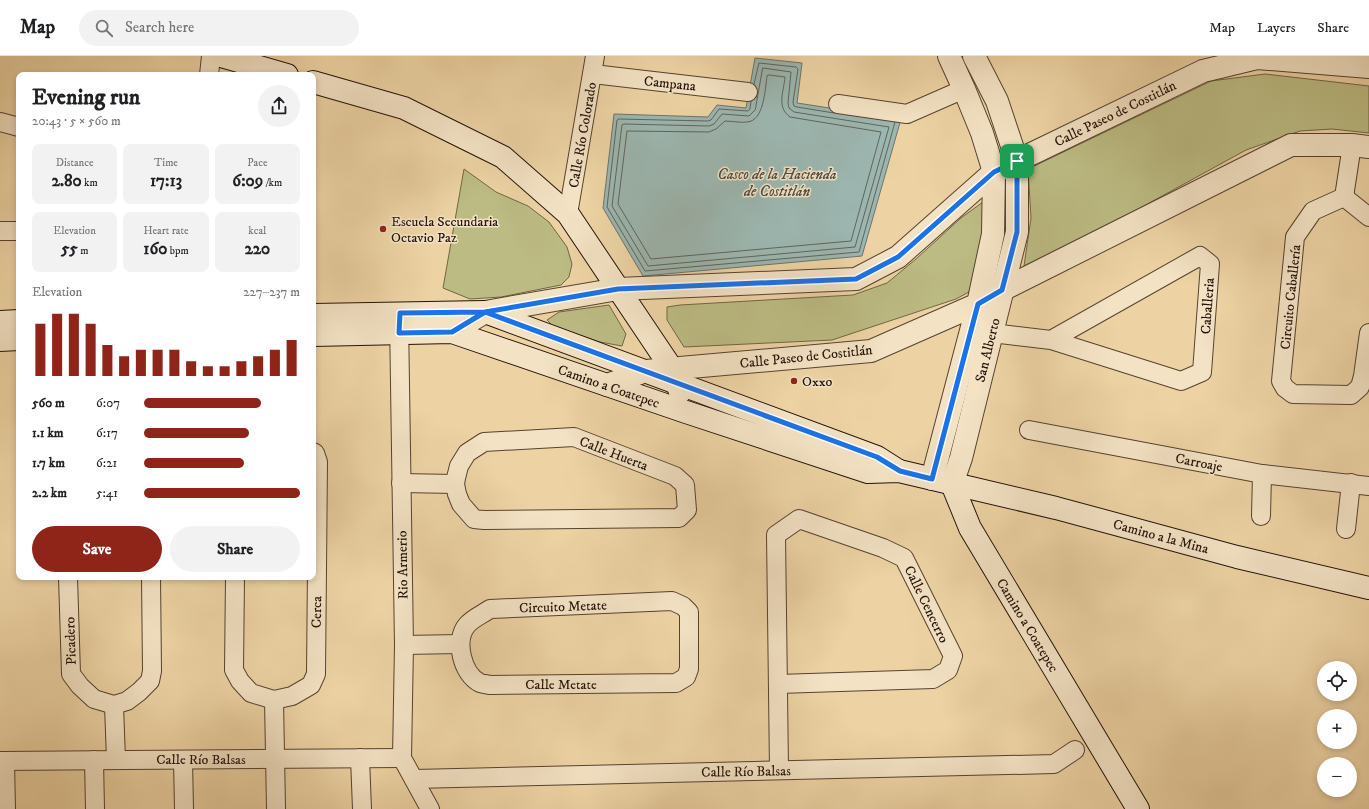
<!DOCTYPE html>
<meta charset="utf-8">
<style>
body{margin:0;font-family:"IM FELL DW Pica",serif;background:#f2f2f2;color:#202124;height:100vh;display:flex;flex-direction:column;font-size:15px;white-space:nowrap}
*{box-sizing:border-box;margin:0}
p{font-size:13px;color:#757577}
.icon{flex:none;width:22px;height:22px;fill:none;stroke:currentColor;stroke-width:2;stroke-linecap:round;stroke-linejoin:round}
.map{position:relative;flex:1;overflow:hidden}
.sheet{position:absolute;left:16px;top:16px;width:300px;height:508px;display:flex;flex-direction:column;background:#fff;border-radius:8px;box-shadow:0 2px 6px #0003}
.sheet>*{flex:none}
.buttons{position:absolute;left:1317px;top:605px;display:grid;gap:8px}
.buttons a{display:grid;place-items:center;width:40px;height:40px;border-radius:50%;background:#fff;box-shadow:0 2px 6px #0003;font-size:20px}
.pin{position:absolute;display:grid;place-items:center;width:34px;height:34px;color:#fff;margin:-17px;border-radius:8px;box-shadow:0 2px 6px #0006}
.round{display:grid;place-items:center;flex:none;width:42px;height:42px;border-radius:21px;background:#f2f2f2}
.summary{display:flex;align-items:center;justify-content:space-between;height:68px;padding:0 16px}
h1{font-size:22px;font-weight:700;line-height:30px}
.figures{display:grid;grid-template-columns:repeat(3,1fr);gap:6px;height:68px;padding:4px 16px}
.figures div{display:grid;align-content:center;border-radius:8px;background:#f2f2f2;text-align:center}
.figures b{font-size:17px;font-weight:700}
.figures small{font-size:11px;font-weight:400}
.figures p{font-size:11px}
.chart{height:112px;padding:8px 16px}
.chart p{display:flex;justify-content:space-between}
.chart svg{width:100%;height:72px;margin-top:4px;stroke:#8f2418;stroke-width:6}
.primary-button{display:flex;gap:8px;margin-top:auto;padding:8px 16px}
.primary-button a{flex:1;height:46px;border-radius:24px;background:#8f2418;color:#fff;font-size:16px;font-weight:700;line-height:46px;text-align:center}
.primary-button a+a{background:#f2f2f2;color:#202124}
ul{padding:0 16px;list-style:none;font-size:13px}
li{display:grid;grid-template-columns:64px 48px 1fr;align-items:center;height:30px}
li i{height:10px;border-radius:5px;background:#8f2418}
header{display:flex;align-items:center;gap:24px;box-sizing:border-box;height:56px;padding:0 20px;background:#fff;border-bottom:1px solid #e0e0e0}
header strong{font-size:19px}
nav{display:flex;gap:22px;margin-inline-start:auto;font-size:14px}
.search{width:280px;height:36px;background:#f2f2f2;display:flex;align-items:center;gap:10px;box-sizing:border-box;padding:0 14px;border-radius:22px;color:#757577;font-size:15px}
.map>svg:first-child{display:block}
.green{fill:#bcbb83;stroke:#706646}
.water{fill:#9cb6b0;stroke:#6c746e}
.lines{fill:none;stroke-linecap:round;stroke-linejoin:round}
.shore{stroke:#60645d;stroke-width:1}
.minor-casing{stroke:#564230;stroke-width:20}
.tertiary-casing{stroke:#564230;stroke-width:24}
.secondary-casing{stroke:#23120a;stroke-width:24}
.minor{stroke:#f3e2c4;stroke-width:18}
.tertiary{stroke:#f3e2c4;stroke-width:22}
.secondary{stroke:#f3e2c4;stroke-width:22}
.route-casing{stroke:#fff;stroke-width:8}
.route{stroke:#1a73e8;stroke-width:5}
.poi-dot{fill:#8f2418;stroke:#f3e2c4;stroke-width:1.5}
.labels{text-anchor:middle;stroke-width:3;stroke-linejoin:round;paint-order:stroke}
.street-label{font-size:14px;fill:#23120a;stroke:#f3e2c4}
.poi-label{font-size:14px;fill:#23120a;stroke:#f3e2c4;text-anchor:start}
.water-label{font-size:15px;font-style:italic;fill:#4d4b44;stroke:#f3e2c4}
</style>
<header>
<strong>Map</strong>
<div class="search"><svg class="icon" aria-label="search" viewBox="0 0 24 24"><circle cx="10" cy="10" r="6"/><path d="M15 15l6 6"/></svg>Search here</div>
<nav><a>Map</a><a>Layers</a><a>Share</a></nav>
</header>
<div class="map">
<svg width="1369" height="753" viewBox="0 0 1369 753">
<rect width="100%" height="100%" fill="#edd3a4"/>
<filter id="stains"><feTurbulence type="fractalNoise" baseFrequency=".005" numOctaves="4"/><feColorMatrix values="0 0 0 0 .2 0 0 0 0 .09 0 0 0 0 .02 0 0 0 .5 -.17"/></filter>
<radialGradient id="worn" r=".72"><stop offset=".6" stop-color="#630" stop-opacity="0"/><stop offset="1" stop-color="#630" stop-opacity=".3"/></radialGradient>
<g class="green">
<path d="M1265 18 1369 30V77L1332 73 1300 75 1246 94 1142 151 1024 210 1031 162 1028 113 1211 25Z"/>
<path d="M464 113 496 136 528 150 549 166 567 191 572 208 569 221 561 229 501 241 470 243 443 232Z"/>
<path d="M987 143 981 193 969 236 956 243 832 284 684 291 667 264V251L680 249 853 239 887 227 916 203 961 162Z"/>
<path d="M609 249 626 278 622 290 600 286 553 270 547 264 559 256Z"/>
</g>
<path class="water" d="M755 2 802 7 797 47 901 63 862 200 643 220 603 152 614 58 708 61 717 49 746 52Z"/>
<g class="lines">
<g class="shore">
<path d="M763 12 791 16 788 47 789 52 794 56 889 71 855 191 648 210 612 150 622 69 624 68 709 70 714 68 722 58 749 60 755 54Z"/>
<path d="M769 19 785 21C784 35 776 51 790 61L881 76 851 185 651 203 618 148 627 75 709 76 716 73 725 65C732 65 740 67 747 66 764 65 765 34 767 20Z"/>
<path d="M754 28 759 7 796 11 798 13 793 46 794 50 797 51 834 57"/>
<path d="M751 45 750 53 748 55 719 53 711 64 708 65 619 63 617 64 607 151 645 215 859 196 895 66"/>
</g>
<defs>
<g id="minor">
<path d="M593 18 748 36"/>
<path d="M209 19 211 0"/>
<path d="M838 48 907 58 964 33"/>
<path d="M0 66 19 71"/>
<path d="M1344 141 1313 155 1295 181 1281 325 1285 332 1293 338 1351 339 1360 331 1363 320 1369 277"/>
<path d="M1344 141 1352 89"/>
<path d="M1344 141 1369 161"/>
<path d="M568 158 595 0"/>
<path d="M0 175H19"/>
<path d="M399 263 404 589 402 702 430 753"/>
<path d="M992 277 1051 284 1181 325 1202 316 1210 208 1200 200 1051 284"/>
<path d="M1029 374 1262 418 1369 430"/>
<path d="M574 381 675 420 685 429 687 454 679 462 484 464 474 463 461 448 457 438 455 428 456 422 459 410 467 397 484 386Z"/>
<path d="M401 427 455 428"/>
<path d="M1261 460 1262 418"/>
<path d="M1346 473 1351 427"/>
<path d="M68 521 71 618 80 630 94 643 114 649 127 645 139 636 150 625 152 615 151 521"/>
<path d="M235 521 234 614 240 625 251 637 274 644 292 640 311 629 316 618 318 406 315 397 313 396"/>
<path d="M672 545 683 550 689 556V613L686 621 676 627 489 629C487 628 482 628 480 627 462 618 454 584 467 569 473 562 483 558 490 553Z"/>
<path d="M404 589 460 588"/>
<path d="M778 628 933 623 948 614 953 600 904 502 883 492 799 463 776 479 779 714"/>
<path d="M274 644 276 753"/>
<path d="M114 649 116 704"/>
<path d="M360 702 362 753"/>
<path d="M94 704 95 753"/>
<path d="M183 704 184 753"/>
<path d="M0 705 402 702"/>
<path d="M5 705 6 753"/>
<path d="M414 723 1054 708 1075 694"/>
</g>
<g id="tertiary">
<path d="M452 276 485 256 618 233 856 223 898 201 994 116 1203 15 1257 2 1369 11"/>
<path d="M607 329 646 315 871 295 978 248 1002 234 1291 89H1352L1369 91"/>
<path d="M932 423 978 248 993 178 994 116 982 77 964 33 949 0"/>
<path d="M952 428 961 402 1017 176V105L997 45 974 0"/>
</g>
<g id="secondary">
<path d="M221 0 287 19"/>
<path d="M313 26 404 52 503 101 568 158 672 313 680 336"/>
<path d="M313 259 485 256 877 401 899 415"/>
<path d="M0 266 19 265"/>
<path d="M313 279 452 276 686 356 868 416 899 415 1056 452 1237 501 1369 532"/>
<path d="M0 284 19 283"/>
<path d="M952 428 970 472 1138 753"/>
</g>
</defs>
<use href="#minor" class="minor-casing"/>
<use href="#tertiary" class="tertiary-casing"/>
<use href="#secondary" class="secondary-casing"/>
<use href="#minor" class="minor"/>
<use href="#tertiary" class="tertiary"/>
<use href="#secondary" class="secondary"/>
</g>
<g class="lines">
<defs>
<path id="route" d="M1017 105 994 116 898 201 856 223 618 233 485 256 452 276 399 277 400 257 485 256 877 401 900 415 932 423 978 248 1002 234 1017 176V105"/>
</defs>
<use href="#route" class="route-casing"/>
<use href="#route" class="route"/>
</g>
<g class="poi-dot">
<circle cx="383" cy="173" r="4"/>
<circle cx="794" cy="325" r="4"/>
</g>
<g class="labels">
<g class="street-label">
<text transform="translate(670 27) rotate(6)" y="5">Campana</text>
<text transform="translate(1115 57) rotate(-26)" y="5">Calle Paseo de Costitlán</text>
<text transform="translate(582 79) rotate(-80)" y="5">Calle Río Colorado</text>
<text transform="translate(1290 241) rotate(-84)" y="5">Circuito Caballería</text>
<text transform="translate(1207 250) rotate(-86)" y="5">Caballeria</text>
<text transform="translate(987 294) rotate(-76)" y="5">San Alberto</text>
<text transform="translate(806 300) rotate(-6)" y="5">Calle Paseo de Costitlán</text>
<text transform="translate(609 330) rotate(19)" y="5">Camino a Coatepec</text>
<text transform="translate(614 397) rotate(21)" y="5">Calle Huerta</text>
<text transform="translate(1199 406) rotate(11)" y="5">Carroaje</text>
<text transform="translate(1161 480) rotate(15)" y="5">Camino a la Mina</text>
<text transform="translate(402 509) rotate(-91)" y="5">Rio Armerio</text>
<text transform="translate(927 548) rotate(64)" y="5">Calle Cencerro</text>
<text transform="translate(563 550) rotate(-2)" y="5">Circuito Metate</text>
<text transform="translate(316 556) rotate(-89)" y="5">Cerca</text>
<text transform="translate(1028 569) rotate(59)" y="5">Camino a Coatepec</text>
<text transform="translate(70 585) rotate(-92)" y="5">Picadero</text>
<text x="561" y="633">Calle Metate</text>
<text x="201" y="708">Calle Río Balsas</text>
<text transform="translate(746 715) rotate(-1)" y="5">Calle Río Balsas</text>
</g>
<g class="poi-label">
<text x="391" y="170">Escuela Secundaria<tspan x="391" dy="16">Octavio Paz</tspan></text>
<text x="802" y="330">Oxxo</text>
</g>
<g class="water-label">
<text x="777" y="123">Casco de la Hacienda<tspan x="777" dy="17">de Costitlán</tspan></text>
</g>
</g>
<rect width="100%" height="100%" filter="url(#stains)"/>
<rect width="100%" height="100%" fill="url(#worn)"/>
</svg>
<div class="buttons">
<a><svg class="icon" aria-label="locate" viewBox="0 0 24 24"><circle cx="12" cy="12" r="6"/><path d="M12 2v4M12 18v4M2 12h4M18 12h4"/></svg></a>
<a>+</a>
<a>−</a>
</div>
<div class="pin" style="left:1017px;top:105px;background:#1e9e55"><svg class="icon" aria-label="arrive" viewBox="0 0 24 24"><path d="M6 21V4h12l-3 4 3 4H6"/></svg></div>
<section class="sheet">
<div class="summary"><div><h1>Evening run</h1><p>20:43 · 5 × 560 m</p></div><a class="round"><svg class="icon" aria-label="share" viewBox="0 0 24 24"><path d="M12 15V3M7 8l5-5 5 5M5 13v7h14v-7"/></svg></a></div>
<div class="figures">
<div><p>Distance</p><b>2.80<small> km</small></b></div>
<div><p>Time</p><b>17:13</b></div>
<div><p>Pace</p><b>6:09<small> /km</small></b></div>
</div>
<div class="figures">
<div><p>Elevation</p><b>55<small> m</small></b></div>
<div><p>Heart rate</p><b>160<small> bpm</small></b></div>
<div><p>kcal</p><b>220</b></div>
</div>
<div class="chart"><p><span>Elevation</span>227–237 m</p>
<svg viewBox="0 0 160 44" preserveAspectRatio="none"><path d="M5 44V12M15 44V6M25 44V6M35 44V12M45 44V25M55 44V32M65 44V28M75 44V28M85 44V28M95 44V35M105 44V38M115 44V38M125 44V35M135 44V32M145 44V28M155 44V22"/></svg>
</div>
<ul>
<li><b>560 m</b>6:07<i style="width:75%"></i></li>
<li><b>1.1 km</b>6:17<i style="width:67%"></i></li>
<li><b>1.7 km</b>6:21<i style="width:64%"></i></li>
<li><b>2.2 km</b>5:41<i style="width:100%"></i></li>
</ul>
<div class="primary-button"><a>Save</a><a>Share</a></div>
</section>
</div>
